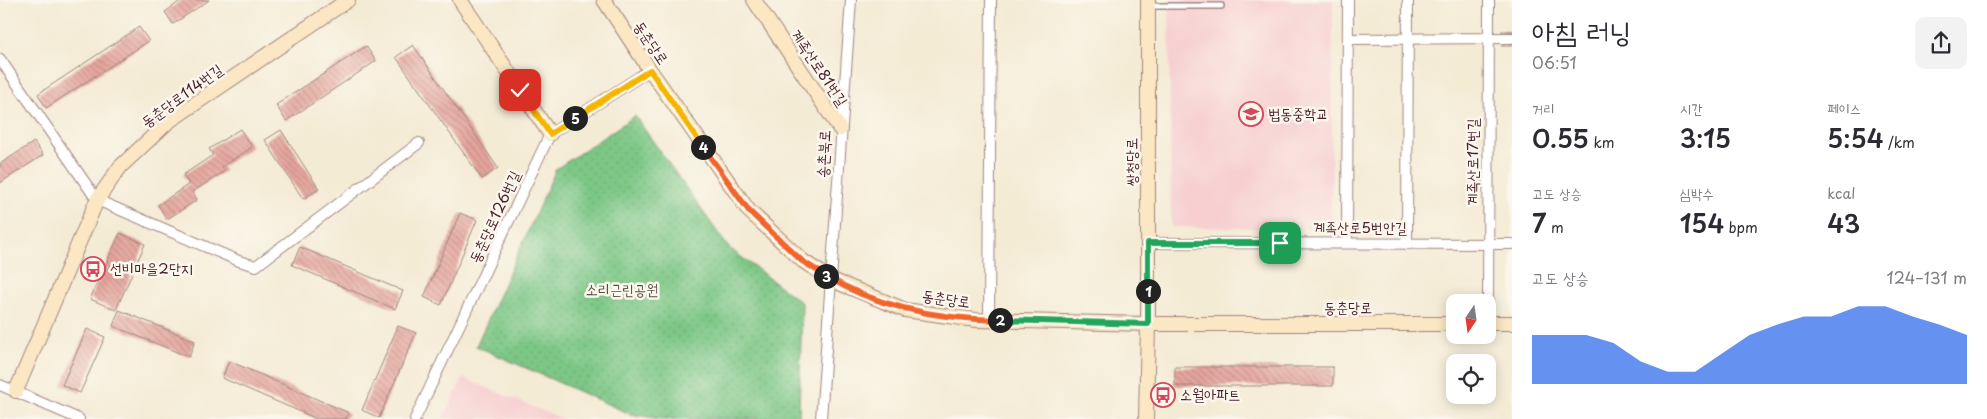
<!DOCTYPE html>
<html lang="ko">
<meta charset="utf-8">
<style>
body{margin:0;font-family:"Playpen Sans","Poor Story",sans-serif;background:#f2f2f3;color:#2b2b33;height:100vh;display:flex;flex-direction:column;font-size:19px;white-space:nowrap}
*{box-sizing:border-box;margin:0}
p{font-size:16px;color:#7c7c81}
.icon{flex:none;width:28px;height:28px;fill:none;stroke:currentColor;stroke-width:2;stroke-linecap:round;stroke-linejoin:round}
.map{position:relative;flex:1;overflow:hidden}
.sheet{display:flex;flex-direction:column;background:#fff;width:475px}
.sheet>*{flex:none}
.needle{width:32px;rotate:193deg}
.controls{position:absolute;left:1446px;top:294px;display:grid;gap:10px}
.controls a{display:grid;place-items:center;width:50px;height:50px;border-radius:10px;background:#fff;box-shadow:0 2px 12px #0003;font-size:25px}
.pin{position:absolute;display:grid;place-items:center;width:42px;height:42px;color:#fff;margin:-21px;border-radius:10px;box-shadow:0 2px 8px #0006}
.km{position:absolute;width:25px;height:25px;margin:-12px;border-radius:50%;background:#222;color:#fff;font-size:14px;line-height:25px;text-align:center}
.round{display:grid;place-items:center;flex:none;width:52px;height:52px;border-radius:10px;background:#f2f2f3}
.head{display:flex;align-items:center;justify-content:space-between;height:85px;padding:0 20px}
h1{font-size:28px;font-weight:600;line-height:38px}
.stats{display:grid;grid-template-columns:repeat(3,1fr);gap:8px;height:85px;padding:5px 20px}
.stats div{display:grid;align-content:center}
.stats b{font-size:25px;font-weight:600}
.stats small{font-size:14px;font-weight:400}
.stats p{font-size:14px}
.chart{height:140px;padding:10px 20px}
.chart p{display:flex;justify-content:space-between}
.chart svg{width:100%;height:90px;margin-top:5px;fill:#2563eb;opacity:.7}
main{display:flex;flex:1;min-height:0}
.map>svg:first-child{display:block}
.built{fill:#f7cfd1}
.grass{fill:url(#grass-dots);stroke:#637358}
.building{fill:url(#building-back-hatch)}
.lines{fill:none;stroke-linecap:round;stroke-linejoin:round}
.lane-casing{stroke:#9f8580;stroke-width:8}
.street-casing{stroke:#9f8580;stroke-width:12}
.secondary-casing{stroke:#9f8580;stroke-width:16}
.lane{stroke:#fff;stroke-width:5}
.street{stroke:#fff;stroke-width:10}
.secondary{stroke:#fbe7c3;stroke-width:14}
.split-1-casing{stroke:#fff;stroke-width:10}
.split-2-casing{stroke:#fff;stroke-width:10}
.split-3-casing{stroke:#fff;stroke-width:10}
.split-4-casing{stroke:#fff;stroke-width:10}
.split-5-casing{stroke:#fff;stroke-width:10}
.split-6-casing{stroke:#fff;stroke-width:10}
.split-1{stroke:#22a559;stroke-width:6}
.split-2{stroke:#22a559;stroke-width:6}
.split-3{stroke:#f0652b;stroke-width:6}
.split-4{stroke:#f0652b;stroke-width:6}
.split-5{stroke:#f5b400;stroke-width:6}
.split-6{stroke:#f5b400;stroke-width:6}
.labels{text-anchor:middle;stroke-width:5;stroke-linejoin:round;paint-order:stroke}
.street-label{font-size:15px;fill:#4a1f2b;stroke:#fbf7ec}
.poi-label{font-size:15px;fill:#4a1f2b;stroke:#fbf7ec;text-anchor:start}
.park-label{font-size:15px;fill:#595146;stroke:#fbf7ec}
</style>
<main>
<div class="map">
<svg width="1512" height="419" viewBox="0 0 1512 419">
<defs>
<pattern id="grass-dots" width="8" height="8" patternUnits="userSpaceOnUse" patternTransform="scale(1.25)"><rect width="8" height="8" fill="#7cc786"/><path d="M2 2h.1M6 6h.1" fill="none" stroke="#6daa74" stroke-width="1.8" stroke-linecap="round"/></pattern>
<pattern id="building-back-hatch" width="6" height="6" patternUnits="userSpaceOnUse" patternTransform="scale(1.25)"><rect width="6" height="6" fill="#e6a69e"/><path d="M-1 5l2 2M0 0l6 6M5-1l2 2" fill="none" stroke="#bc8781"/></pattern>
</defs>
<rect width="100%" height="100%" fill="#fbf7ec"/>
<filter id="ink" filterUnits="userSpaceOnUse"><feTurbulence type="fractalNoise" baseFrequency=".02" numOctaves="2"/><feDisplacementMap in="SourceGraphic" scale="10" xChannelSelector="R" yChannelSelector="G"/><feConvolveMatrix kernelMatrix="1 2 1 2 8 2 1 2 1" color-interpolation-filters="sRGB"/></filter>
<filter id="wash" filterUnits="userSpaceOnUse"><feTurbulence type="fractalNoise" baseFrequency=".0096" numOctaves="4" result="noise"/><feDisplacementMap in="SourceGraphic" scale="20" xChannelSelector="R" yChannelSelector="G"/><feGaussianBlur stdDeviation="1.12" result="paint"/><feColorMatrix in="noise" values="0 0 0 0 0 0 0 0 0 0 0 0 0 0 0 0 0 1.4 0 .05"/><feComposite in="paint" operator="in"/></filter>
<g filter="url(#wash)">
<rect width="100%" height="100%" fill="#f4ebd5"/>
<g class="built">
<path d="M1169 0H1333L1331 229 1171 227Z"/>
<path d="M463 378 563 419H443Z"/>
</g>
<path class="grass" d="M635 116 728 247 802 303 799 419H661L630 414 476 346 556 169Z"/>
<g id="blocks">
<g class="building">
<path d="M182 0H209L173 24 165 12Z"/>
<path d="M139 27 149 41 46 108 38 94Z"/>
<rect x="1502" y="31" width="10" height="15"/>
<path d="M413 45 498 168 482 179 396 57Z"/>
<path d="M366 46 376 61 286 121 276 105Z"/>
<path d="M240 129 252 147 222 167 225 171 192 192 197 200 167 219 158 205 189 184 183 175 213 155 209 149Z"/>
<path d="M281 130 319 189 303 199 265 140Z"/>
<path d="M34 142 43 155 0 183V164Z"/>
<path d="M460 213 477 220 441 305 424 297Z"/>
<path d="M120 233 145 244 116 310 90 299Z"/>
<path d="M300 247 403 291 395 309 292 265Z"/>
<path d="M119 310 195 341 189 357 113 326Z"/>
<path d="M398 326 416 333 379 418 362 410Z"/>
<path d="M87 329 105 337 80 393 62 385Z"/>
<path d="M229 361 349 413 346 419H317L222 378Z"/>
<rect x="1175" y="367" width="158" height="19"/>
</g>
</g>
</g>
<g filter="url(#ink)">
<use href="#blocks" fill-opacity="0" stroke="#9f8580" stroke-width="1"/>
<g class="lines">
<defs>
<path id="lane" d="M1149 6H1221"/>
<g id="street">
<path d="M1348 39 1512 38"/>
<path d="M0 59 97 200 239 261 256 266 419 143"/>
<path d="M1148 243 1512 244"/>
<path d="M1347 243 1348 0"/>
<path d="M1407 244 1408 0"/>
<path d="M989 320 991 0"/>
<path d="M1488 323 1489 0"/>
<path d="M0 385 79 419"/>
<path d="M415 419 550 134 650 70"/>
<path d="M821 419 851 0"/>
</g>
<g id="secondary">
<path d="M460 0 550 134"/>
<path d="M604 0 650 70 749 211 803 261 832 280 905 310 976 320 1148 324H1455"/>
<path d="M754 0 840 129"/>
<path d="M1488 323H1512"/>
<path d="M16 391 97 200 120 167 168 122 348 0"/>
<path d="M1146 419 1148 324V0"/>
</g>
</defs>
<use href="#lane" class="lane-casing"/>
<use href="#street" class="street-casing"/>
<use href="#secondary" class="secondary-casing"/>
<use href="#lane" class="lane"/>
<use href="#street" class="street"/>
<use href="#secondary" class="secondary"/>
</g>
</g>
<g class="lines" filter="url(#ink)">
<defs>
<path id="split-1" d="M1148 291V243H1280"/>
<path id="split-2" d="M1000 320 1148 324V291"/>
<path id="split-3" d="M826 276C878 308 941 319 1000 320"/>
<path id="split-4" d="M703 147 749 211 802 261 826 276"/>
<path id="split-5" d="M575 118 650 70 703 147"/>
<path id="split-6" d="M520 90 550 134 575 118"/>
</defs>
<use href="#split-1" class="split-1-casing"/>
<use href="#split-2" class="split-2-casing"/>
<use href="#split-3" class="split-3-casing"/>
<use href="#split-4" class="split-4-casing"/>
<use href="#split-5" class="split-5-casing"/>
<use href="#split-6" class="split-6-casing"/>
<use href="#split-1" class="split-1"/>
<use href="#split-2" class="split-2"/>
<use href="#split-3" class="split-3"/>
<use href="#split-4" class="split-4"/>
<use href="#split-5" class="split-5"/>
<use href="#split-6" class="split-6"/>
</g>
<defs>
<symbol id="school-ring" viewBox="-11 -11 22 22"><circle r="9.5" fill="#fbf7ec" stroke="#d1495b" stroke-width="1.5"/><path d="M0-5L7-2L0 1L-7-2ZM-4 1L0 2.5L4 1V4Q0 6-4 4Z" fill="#d1495b"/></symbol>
<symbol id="bus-ring" viewBox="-11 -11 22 22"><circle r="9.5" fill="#fbf7ec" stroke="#d1495b" stroke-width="1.5"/><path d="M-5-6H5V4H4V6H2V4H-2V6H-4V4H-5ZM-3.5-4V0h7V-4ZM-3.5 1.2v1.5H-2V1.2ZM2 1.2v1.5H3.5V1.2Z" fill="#d1495b"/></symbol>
</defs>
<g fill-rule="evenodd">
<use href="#school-ring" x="1237" y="100" width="28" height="28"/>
<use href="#bus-ring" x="79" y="255" width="28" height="28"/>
<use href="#bus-ring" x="1149" y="381" width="28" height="28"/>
</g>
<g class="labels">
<g class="street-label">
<text transform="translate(651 43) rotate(56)" y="5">동춘당로</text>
<text transform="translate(819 68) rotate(56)" y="5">계족산로81번길</text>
<text transform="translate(182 96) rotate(-36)" y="5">동춘당로114번길</text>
<text transform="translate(824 154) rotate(-87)" y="5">송촌북로</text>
<text transform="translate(1132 162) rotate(-90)" y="5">쌍청당로</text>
<text transform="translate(1473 162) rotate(-90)" y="5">계족산로17번길</text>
<text transform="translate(495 217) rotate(-65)" y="5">동춘당로126번길</text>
<text x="1360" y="233">계족산로5번안길</text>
<text transform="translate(946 299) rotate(8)" y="5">동춘당로</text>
<text x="1348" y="313">동춘당로</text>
</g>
<g class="poi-label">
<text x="1268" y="119">법동중학교</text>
<text x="110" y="274">선비마을2단지</text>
<text x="1180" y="400">소월아파트</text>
</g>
<g class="park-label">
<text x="622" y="295">소리근린공원</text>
</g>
</g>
</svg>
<div class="controls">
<a><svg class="needle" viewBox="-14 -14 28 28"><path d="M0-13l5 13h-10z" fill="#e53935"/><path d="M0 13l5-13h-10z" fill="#7c7c81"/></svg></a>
<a><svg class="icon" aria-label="locate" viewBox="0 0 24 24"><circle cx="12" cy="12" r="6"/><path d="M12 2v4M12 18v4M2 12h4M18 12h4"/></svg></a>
</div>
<div class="pin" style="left:1280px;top:243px;background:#1e9e55"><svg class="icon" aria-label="arrive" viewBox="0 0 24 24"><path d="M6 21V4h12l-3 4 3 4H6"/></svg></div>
<div class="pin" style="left:520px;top:90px;background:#d93025"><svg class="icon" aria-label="check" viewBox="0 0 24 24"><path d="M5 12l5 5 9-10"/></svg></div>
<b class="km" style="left:1148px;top:291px">1</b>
<b class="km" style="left:1000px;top:320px">2</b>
<b class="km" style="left:826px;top:276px">3</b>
<b class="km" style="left:703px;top:147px">4</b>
<b class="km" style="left:575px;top:118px">5</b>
</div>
<section class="sheet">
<div class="head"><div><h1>아침 러닝</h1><p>06:51</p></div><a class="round"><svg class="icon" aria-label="share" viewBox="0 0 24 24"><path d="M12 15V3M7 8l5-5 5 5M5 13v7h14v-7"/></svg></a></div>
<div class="stats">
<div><p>거리</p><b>0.55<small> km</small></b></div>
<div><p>시간</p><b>3:15</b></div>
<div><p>페이스</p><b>5:54<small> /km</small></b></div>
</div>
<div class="stats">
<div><p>고도 상승</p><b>7<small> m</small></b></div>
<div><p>심박수</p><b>154<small> bpm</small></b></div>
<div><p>kcal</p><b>43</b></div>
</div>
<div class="chart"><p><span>고도 상승</span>124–131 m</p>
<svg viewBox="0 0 160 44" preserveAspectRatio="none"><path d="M0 44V20L10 20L20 20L30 24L40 33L50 38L60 38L70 29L80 20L90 15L100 11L110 11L120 6L130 6L140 11L150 15L160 20V44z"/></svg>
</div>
</section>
</main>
